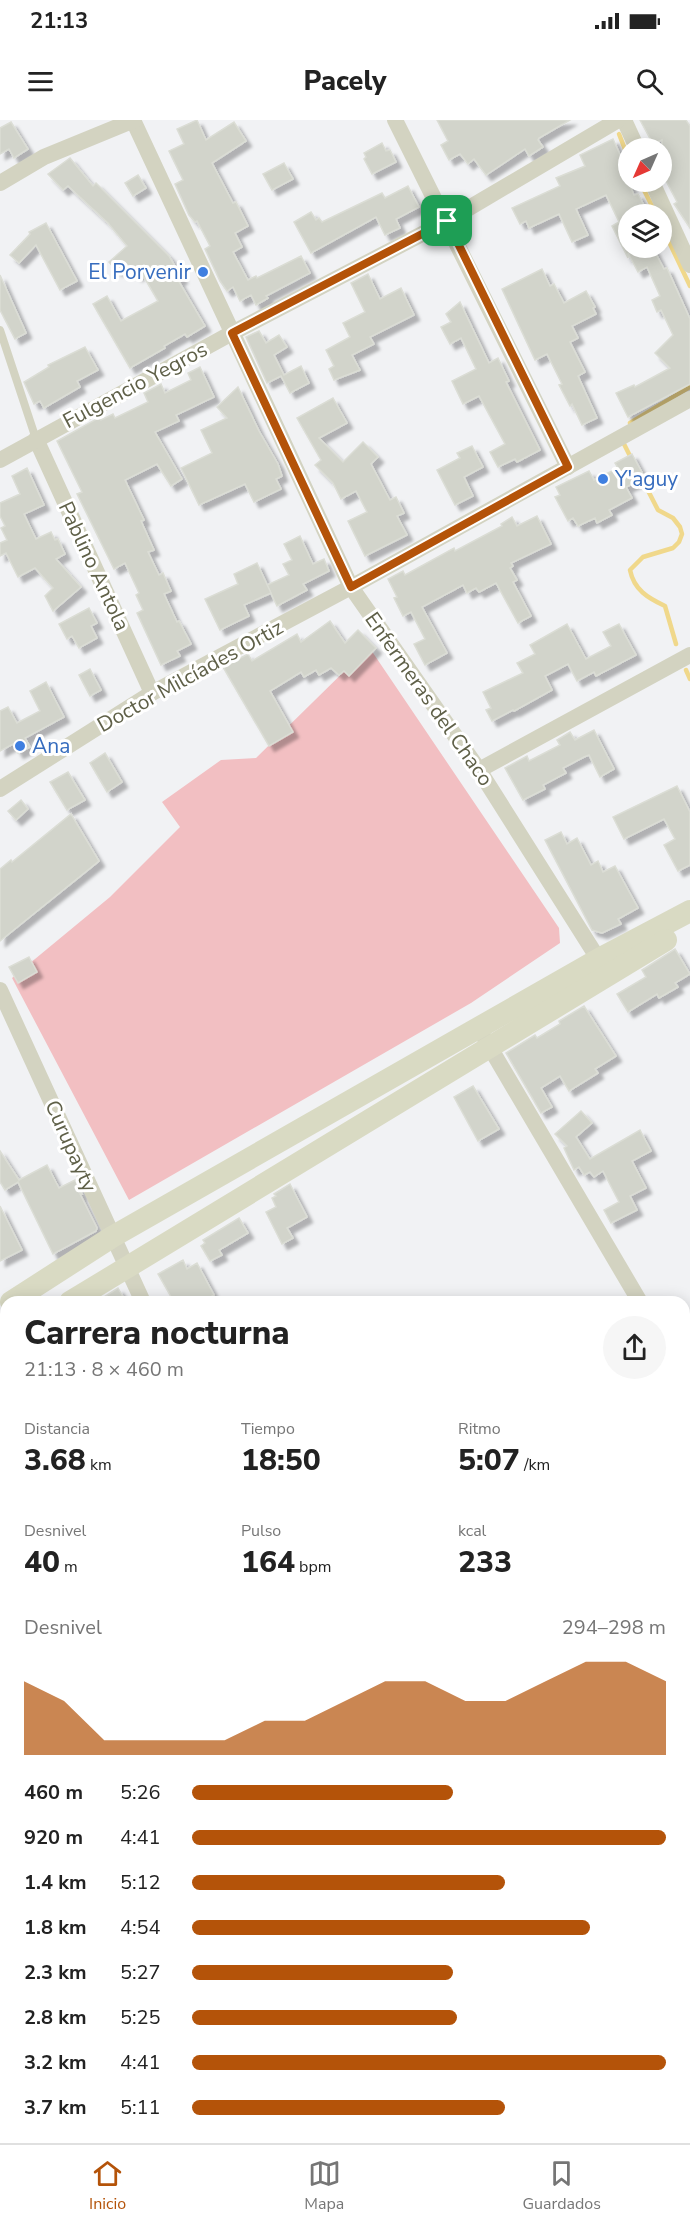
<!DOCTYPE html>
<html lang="es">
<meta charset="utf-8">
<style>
body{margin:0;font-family:"Nunito Sans",sans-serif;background:#f6f6f6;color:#222;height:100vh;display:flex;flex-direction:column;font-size:22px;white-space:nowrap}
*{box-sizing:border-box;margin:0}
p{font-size:20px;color:#767676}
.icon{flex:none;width:33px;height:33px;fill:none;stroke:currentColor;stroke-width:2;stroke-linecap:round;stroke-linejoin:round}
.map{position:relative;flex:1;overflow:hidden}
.side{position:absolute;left:0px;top:1176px;width:690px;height:848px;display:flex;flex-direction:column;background:#fff;border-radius:18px 18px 0 0;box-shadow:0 3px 15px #0003}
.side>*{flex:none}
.needle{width:39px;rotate:225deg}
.fabs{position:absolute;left:618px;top:18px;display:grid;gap:12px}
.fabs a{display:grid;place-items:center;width:54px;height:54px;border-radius:50%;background:#fff;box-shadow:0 3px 15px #0003;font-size:30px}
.pin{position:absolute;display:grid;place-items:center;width:51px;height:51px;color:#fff;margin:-26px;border-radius:12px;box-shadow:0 3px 9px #0006}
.round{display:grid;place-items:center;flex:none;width:63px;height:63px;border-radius:32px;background:#f6f6f6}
.overview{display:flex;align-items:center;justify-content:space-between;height:102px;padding:0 24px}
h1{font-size:33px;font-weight:800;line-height:45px}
.figures{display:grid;grid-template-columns:repeat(3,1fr);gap:9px;height:102px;padding:6px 24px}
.figures div{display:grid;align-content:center}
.figures b{font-size:30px;font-weight:800}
.figures small{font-size:16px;font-weight:400}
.figures p{font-size:16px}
.chart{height:168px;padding:12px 24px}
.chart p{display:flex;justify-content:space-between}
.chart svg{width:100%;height:108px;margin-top:6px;fill:#b45309;opacity:.7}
ul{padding:0 24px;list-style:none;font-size:20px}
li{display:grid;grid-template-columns:96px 72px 1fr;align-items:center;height:45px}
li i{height:15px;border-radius:8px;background:#b45309}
.status{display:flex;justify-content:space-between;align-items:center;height:42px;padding:0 30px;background:#fff;direction:ltr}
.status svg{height:16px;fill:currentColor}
header{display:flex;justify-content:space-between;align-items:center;height:78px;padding:0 24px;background:#fff;font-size:27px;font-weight:800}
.menu{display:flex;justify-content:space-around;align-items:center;height:84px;border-top:2px solid #e0e0e0;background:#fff;font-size:16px;color:#767676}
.menu a{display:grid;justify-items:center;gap:3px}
.menu .active{color:#b45309}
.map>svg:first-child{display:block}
.green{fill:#f2bfc2}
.water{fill:#f0d88b}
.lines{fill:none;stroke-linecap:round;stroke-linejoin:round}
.stream{stroke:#f0d88b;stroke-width:4.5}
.building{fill:#d2d4cb;stroke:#dbddd5;stroke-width:1.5;filter:url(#shadow)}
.lane{stroke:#d3d3c1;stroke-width:8}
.street{stroke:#d3d3c1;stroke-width:16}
.secondary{stroke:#d9dac3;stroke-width:22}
.route-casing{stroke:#fff;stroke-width:12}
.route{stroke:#b45309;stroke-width:8}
.shop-dot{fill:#3f7fe0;stroke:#fff;stroke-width:2}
.labels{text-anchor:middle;stroke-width:6;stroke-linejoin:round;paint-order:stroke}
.shop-label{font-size:21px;fill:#366cbe;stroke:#fff;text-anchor:start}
.street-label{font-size:21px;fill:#5f6048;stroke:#fff}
</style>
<div class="status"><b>21:13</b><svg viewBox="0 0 49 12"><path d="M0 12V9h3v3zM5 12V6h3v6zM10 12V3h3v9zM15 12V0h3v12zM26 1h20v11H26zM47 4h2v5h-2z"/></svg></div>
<header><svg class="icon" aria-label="menu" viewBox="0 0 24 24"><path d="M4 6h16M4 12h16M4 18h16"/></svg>Pacely<svg class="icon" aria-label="search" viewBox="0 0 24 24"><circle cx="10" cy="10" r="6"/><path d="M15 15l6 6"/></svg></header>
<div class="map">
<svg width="690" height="2023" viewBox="0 0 690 2023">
<defs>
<filter id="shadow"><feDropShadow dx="5.5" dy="5.5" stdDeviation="1.5" flood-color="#0004"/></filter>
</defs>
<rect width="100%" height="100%" fill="#f1f2f4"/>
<g class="green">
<path d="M369 527 559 808 560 823 471 883 129 1080 12 858 110 777 180 707 162 682 221 640 256 638Z"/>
<path d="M684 1353 690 1363V1524L684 1527Z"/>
</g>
<path class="water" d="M690 1922V2023H555L564 2018H684V1927Z"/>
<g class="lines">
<g class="stream">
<path d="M619 14 628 37"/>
<path d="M640 62 656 94"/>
<path d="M662 107 690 166"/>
<path d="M630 303 690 267"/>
<path d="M622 320 632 340"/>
<path d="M640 355 658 390 673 398 680 407 682 414 679 422 673 428 643 437 630 450C634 470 648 478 665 486L676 524"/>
<path d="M686 550 690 559"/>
</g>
</g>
<g class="building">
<path d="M197 0 206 20 234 2 246 21 212 43 233 83 236 82 248 106 235 113 242 127 233 132 248 160 256 156 257 158 301 136 310 153 266 176 268 178 256 185 251 175 240 181 233 167 227 171 220 161 205 129 210 126 197 101 195 102 189 95 175 64 183 60 169 31 184 24 177 9Z"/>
<path d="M437 0H570L539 18 538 20 543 27 529 36 525 29 486 55 474 39 468 44 460 34 449 40 441 25 448 21Z"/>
<path d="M640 0H686L690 6V108L674 84 677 82 662 53V20L653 24Z"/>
<path d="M11 2 28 29 14 38 9 29 0 34V8Z"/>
<path d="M613 19 626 48 623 49 634 75 638 74 646 89 634 94H628V128H653L664 149 667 148 690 199V264L628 297 616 273 634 265 635 267 670 248 655 233 673 215 661 190 657 192 652 180 660 176 647 147 638 152 628 133V138L612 106 619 102 606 75 576 89 588 115 572 122 559 94 529 108 526 101 520 104 512 88 560 66 556 58 585 46 580 35Z"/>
<path d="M382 23 386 31 390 30 396 42 372 54 364 39 366 37 364 33Z"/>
<path d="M70 38 93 66 96 63 169 136 182 158 178 160 205 206 187 217 185 214 164 226 165 228 130 248 93 184 107 176 121 201 158 181 141 152 137 156 125 143 117 151 109 142 127 126 108 103 68 66 63 70 48 54Z"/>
<path d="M284 43 293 59 272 70 263 54Z"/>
<path d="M138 55 146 68 133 76 125 63Z"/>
<path d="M408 66 419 87 396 99 400 108 385 115 376 97 311 133 294 102 311 92 316 100 319 98 322 102 382 73 385 78Z"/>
<path d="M46 103 77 161 60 170 36 125 19 143 10 135 30 114 29 112Z"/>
<path d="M542 149 550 166 554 164 564 183 586 171 595 187 593 188 596 194 572 206 578 218 570 222 585 252 578 256 597 298 582 305 572 284 570 286 559 265 562 264 547 234 535 240 502 169Z"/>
<path d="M368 154 380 179 401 168 414 195 370 217 374 224 352 235 360 250 334 260 329 249 334 246 326 230 350 217 343 203 365 192 351 163Z"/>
<path d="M0 155 26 213 15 219 0 190Z"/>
<path d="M460 182 489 243 498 238 509 261 506 262 540 330 517 342 515 339 498 347 490 332 505 324 479 276 463 284 452 261 476 249 461 218 450 224 441 207 451 202 446 194Z"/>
<path d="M259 211 266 223 279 215 287 227 274 235 284 255 301 246 309 263 290 273 281 256 267 263 246 217Z"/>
<path d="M85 227 98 250 77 261 80 267 44 288 40 281 34 284 24 262 49 247 48 245Z"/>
<path d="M200 247 214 277 176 295 179 301 155 312 182 359 171 366 157 344 125 360 144 400 141 401 154 430 148 432 159 455 163 453 171 471 164 474 177 502 179 501 191 524 177 531 180 536 161 545 137 493 143 490 136 475 139 473 125 443 114 449 77 374 82 372 57 321 100 297 101 300 113 294 115 298 148 282 144 273 161 264 165 273 191 260 188 253Z"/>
<path d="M238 267 259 311 278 344 282 356 276 359 281 369 254 382 245 364 199 385 181 348 212 333 201 310 227 298 217 287Z"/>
<path d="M333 278 347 303 319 318 343 342 363 322 378 337 371 344 390 380 396 377 404 393 397 396 407 415 365 436 348 401 367 392 356 371 341 379 333 363 315 345 321 340 297 298Z"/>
<path d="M472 326 483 347 464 357 473 376 455 385 437 350 460 338 457 333Z"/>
<path d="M632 334 645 358 626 367 632 378 609 390 612 395 597 403 595 398 578 406 573 398 568 401 555 377 560 375 556 367 589 351 594 360 618 348 615 343Z"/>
<path d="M27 348 44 385 24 394 36 419 51 412 55 420 58 419 65 434 56 439 81 467 53 491 45 476 53 468 35 448 18 457 6 433 0 436V423L7 420 1 408 5 406 0 396V383L20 374 12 356Z"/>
<path d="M537 396 551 424 511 443 513 446 510 448 517 460 513 462 531 496 518 503 496 463 479 472 476 468 467 473 463 465 422 487 447 533 425 545 414 524 425 519 411 492 403 496 394 478 397 477 388 459 403 451 405 455 454 428 455 431 502 406 501 404 512 397 517 406Z"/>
<path d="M300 416 313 444 324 439 329 451 303 464 307 470 277 486 267 465 289 455 283 444 292 440 284 424Z"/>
<path d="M257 443 271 473 244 485 249 496 220 510 205 479 238 464 234 454Z"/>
<path d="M89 488 97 503 91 506 97 518 79 528 72 516 67 519 59 504Z"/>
<path d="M330 501 345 523 358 510 376 528 349 556 344 551 339 555 331 548 319 555 316 550 304 557 301 552 270 571 293 612 269 626 223 547 248 534 252 541 297 514 301 522Z"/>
<path d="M567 504 586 539 611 526 603 512 619 504 636 535 596 556 594 552 577 561 568 544 545 556 552 570 514 591 513 590 492 601 486 590 491 588 483 572 523 553 517 543 535 534 530 525Z"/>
<path d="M90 549 101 570 90 576 79 555Z"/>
<path d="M46 562 64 597 25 618 30 627 18 633 13 624 0 631V591L8 587 17 603 40 591 30 571Z"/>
<path d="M594 610 614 649 600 657 589 635 584 637 563 648 566 653 543 665 545 669 523 680 505 648 527 636 529 641 560 625 557 620 570 612 575 620Z"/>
<path d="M105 633 122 662 107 672 90 643Z"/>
<path d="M68 652 85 680 67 690 50 662Z"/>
<path d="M677 666 690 692V745L678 751 664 725 675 719 664 699 624 719 613 697Z"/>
<path d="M21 680 28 689 16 700 8 691Z"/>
<path d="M71 694 99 741 0 821V749L11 740 12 742Z"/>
<path d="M561 712 567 724 577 718 591 745 598 741 603 752 615 746 638 788 618 799 621 804 602 813 592 810 545 720Z"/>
<path d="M675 829 690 854 675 863 678 867 659 878 657 874 628 892 617 874 646 857 642 850Z"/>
<path d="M29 837 37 852 18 863 9 847Z"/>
<path d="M584 886 616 936 595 949 598 953 569 971 560 956 541 968 552 987 541 993 506 933 535 915 537 918 560 904 559 901Z"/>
<path d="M473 966 499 1009 478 1021 454 977Z"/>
<path d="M581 991 592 1003 576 1017 590 1039 640 1010 651 1031 632 1041 646 1068 630 1076 637 1090 611 1103 604 1090 619 1082 603 1051 594 1057 590 1052 584 1055 579 1047 574 1050 564 1028 567 1026 555 1014Z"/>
<path d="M0 1031 19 1060 47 1045 59 1068 75 1060 82 1074H80L97 1108 96 1111 53 1134 18 1062 5 1070 0 1062Z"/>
<path d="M290 1064 307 1097 287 1108 293 1118 282 1124 266 1092 276 1087 272 1078 276 1076 274 1074Z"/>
<path d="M0 1086 22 1130 0 1141Z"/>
<path d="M239 1098 248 1113 219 1130 222 1135 210 1141 201 1126 205 1123 203 1120Z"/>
<path d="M183 1140 187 1149 197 1143 214 1175 212 1176 215 1182H174L158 1154Z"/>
<path d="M118 1168 126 1182H96Z"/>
</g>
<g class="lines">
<path class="lane" d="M0 210 36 319"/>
<g class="street">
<path d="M133 0 351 467 479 650 604 848"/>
<path d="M395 0 568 347"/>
<path d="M624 0 637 28"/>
<path d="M652 62 690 145"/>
<path d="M0 63 44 37 134 0"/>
<path d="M36 319 152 573"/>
<path d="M0 340 232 213 447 101 618 0"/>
<path d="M479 650 690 535"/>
<path d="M0 669 152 573 351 467 690 279"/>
<path d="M0 870 143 1182"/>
<path d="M485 919 640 1182"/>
<path d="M684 1258 690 1268"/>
<path d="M0 1426 6 1423"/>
<path d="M0 1569 6 1565"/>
<path d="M0 1637 6 1649"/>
<path d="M684 1741 690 1737"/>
<path d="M0 1861 6 1856"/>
<path d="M183 2018 184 2019"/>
</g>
<g class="secondary">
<path d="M11 1182 112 1117 599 839 690 791"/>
<path d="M70 1182 666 820"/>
<path d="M0 1225 6 1221"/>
</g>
</g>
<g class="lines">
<defs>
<path id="route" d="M447 101 568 347 351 467 232 213Z"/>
</defs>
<use href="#route" class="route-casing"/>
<use href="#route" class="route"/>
</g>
<g class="shop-dot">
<circle cx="203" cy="152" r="6"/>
<circle cx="603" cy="359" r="6"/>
<circle cx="20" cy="626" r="6"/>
</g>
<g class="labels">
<g class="shop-label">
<text x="191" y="159" text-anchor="end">El Porvenir</text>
<text x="615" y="366">Y'aguy</text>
<text x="32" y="633">Ana</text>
</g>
<g class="street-label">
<text transform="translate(135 265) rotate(-28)" y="7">Fulgencio Yegros</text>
<text transform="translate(94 446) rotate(65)" y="7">Pablino Antola</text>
<text transform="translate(190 556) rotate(-29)" y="7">Doctor Milcíades Ortiz</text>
<text transform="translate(429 579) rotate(55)" y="7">Enfermeras del Chaco</text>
<text transform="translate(71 1026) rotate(66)" y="7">Curupayty</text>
</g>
</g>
</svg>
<div class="fabs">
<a><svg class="needle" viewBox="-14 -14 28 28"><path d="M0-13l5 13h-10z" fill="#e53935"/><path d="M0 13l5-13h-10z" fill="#767676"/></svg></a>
<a><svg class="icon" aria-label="layers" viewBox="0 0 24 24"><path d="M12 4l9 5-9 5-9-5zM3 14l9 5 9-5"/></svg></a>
</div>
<div class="pin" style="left:447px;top:101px;background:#1e9e55"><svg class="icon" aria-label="arrive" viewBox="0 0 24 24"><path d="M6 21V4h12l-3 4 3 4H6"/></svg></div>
<section class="side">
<div class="overview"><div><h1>Carrera nocturna</h1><p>21:13 · 8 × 460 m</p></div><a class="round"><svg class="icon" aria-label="share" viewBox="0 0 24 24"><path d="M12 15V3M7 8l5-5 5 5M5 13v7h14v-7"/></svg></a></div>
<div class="figures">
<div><p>Distancia</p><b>3.68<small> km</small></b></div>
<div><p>Tiempo</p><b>18:50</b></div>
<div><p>Ritmo</p><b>5:07<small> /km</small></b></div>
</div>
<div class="figures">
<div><p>Desnivel</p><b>40<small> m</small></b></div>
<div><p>Pulso</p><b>164<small> bpm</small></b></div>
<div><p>kcal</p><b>233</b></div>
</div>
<div class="chart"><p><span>Desnivel</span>294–298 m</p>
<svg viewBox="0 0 160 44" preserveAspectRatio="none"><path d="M0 44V14L10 22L20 38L30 38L40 38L50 38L60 30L70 30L80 22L90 14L100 14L110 22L120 22L130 14L140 6L150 6L160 14V44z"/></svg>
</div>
<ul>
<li><b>460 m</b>5:26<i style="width:55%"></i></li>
<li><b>920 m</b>4:41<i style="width:100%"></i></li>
<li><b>1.4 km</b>5:12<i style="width:66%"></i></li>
<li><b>1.8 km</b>4:54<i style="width:84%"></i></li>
<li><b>2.3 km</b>5:27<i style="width:55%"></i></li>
<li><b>2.8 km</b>5:25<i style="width:56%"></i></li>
<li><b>3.2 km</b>4:41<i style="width:100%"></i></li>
<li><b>3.7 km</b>5:11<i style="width:66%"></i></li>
</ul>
</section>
</div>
<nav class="menu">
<a class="active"><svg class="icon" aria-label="home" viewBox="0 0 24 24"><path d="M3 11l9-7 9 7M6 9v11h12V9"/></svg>Inicio</a>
<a><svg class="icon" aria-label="map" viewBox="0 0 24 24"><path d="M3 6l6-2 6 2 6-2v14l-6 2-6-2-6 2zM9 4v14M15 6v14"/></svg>Mapa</a>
<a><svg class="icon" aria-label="saved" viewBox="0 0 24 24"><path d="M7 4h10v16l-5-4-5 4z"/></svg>Guardados</a>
</nav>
